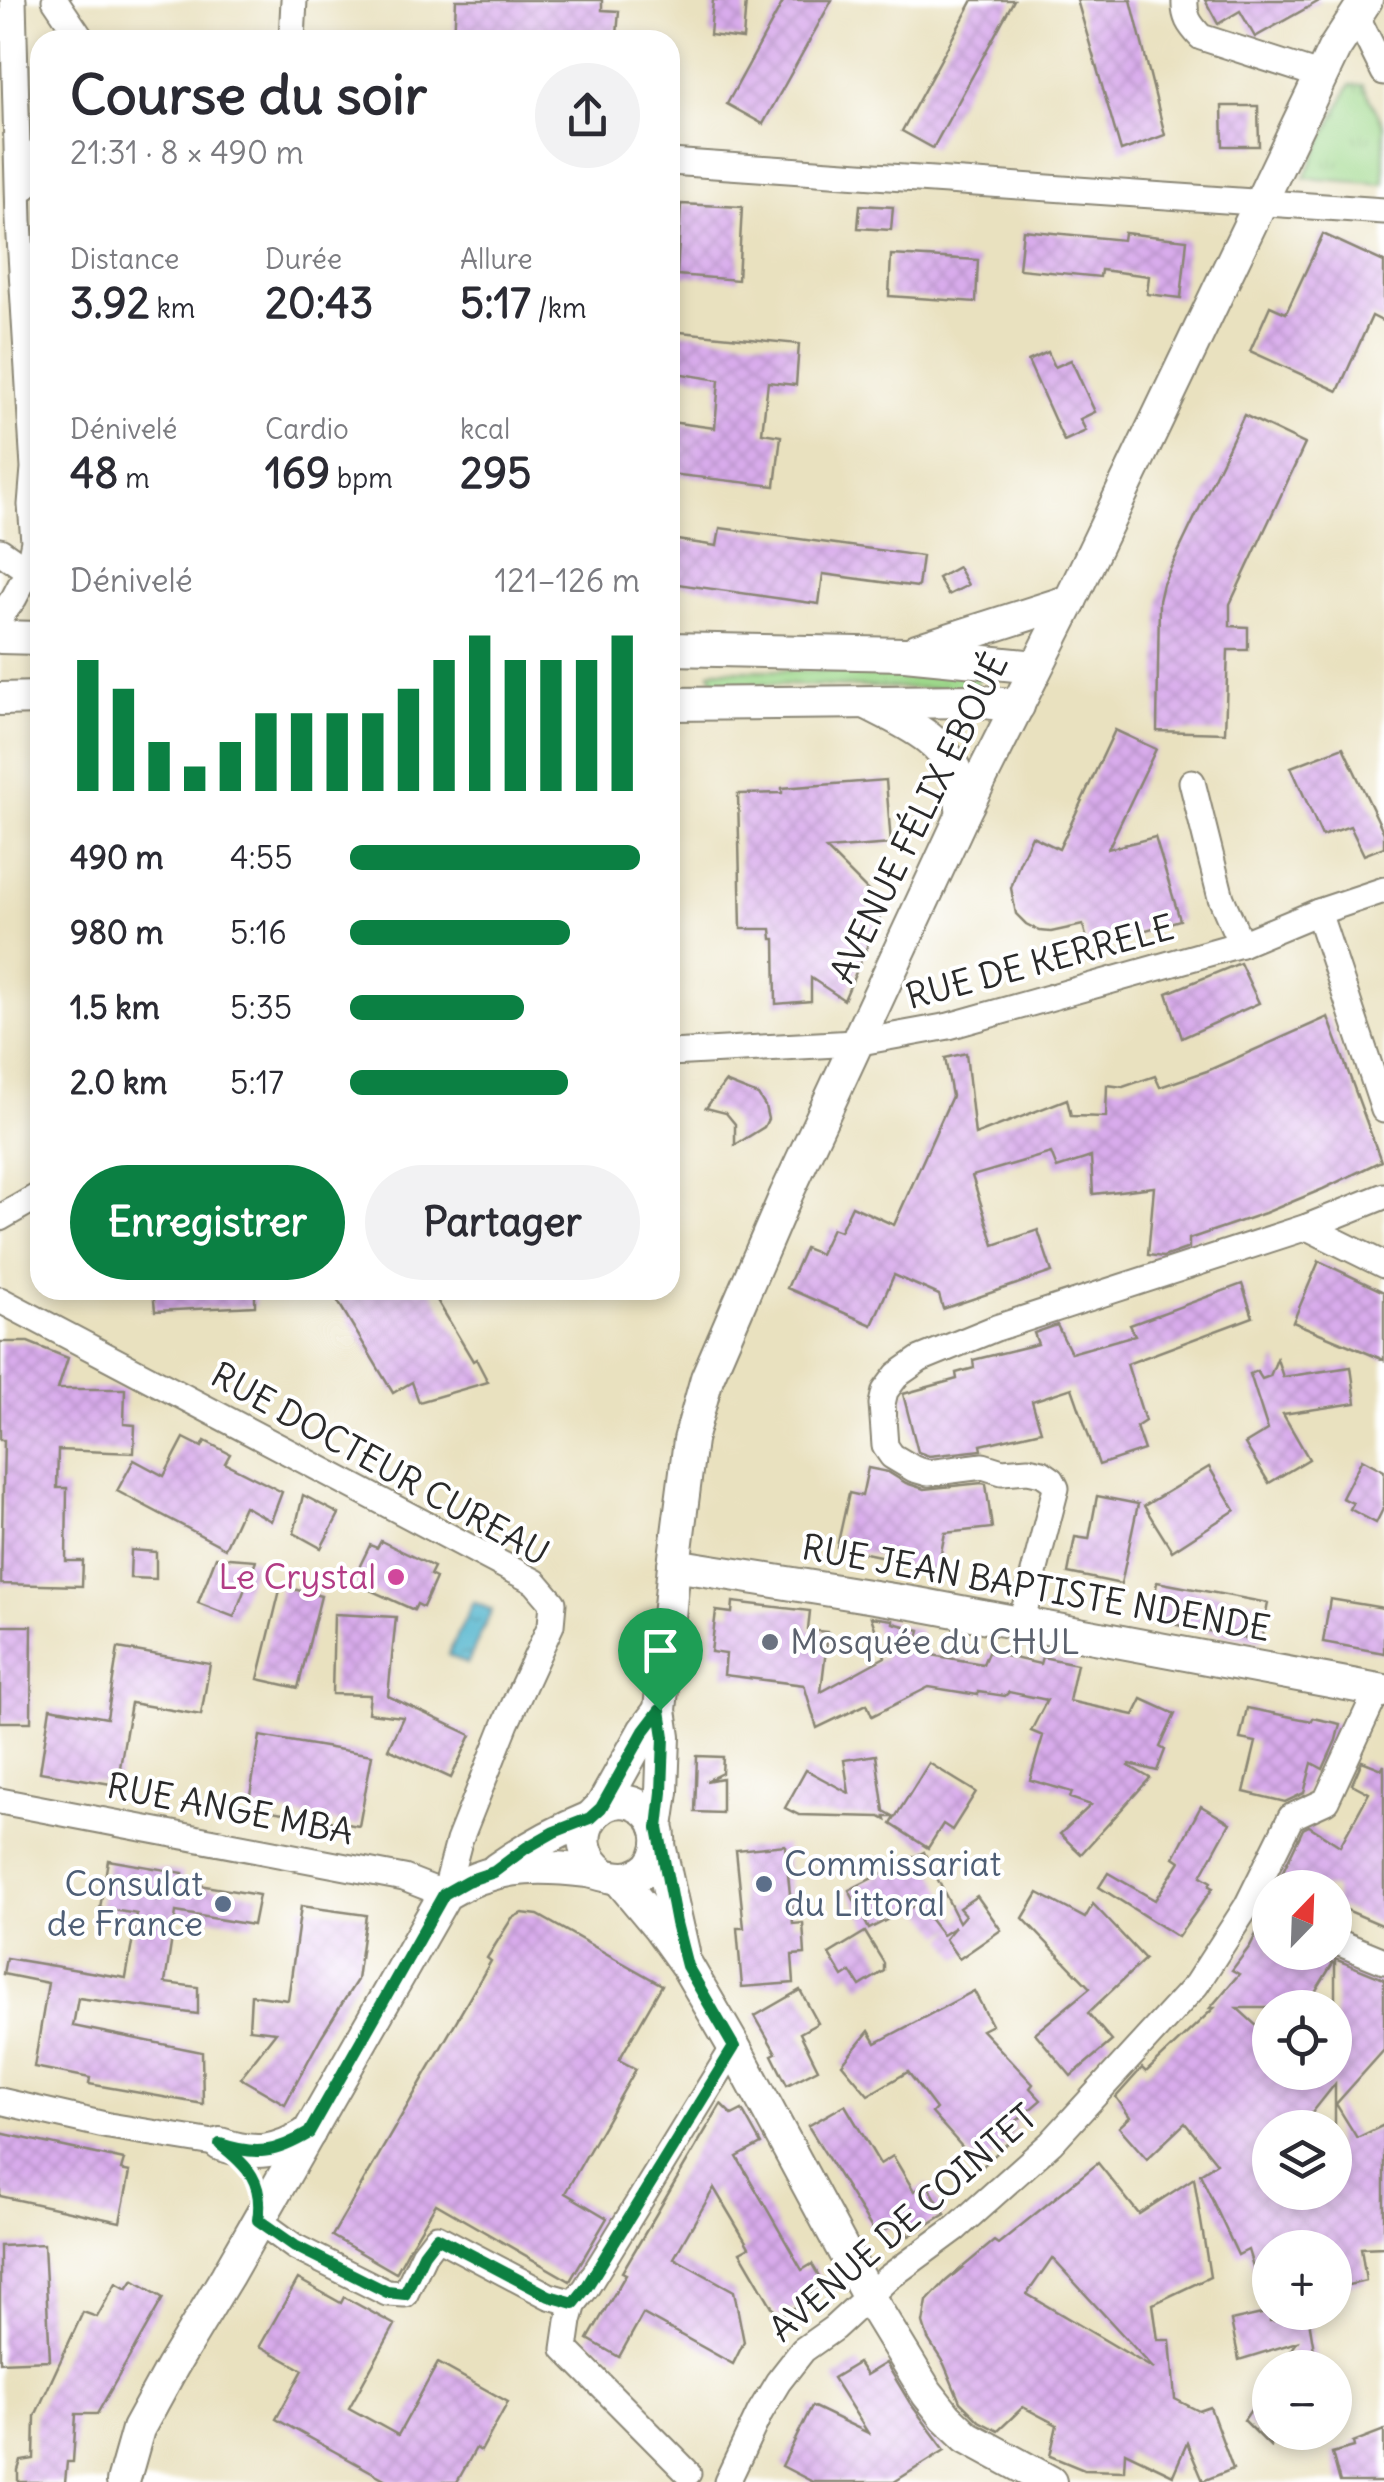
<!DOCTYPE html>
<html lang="fr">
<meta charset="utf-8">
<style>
body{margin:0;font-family:Delius,sans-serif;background:#f2f2f3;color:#2b2b33;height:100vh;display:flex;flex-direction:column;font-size:38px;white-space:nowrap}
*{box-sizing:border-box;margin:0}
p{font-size:32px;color:#7c7c81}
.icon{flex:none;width:55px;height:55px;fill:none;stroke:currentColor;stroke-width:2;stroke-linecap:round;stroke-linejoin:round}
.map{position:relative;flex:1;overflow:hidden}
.details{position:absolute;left:30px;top:30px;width:650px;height:1270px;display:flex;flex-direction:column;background:#fff;border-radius:30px;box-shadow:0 5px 15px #0003}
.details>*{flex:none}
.needle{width:65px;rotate:23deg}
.controls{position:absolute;left:1252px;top:1870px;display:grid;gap:20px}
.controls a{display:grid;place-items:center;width:100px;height:100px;border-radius:50%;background:#fff;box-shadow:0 5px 15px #0003;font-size:50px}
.pin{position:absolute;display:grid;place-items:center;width:85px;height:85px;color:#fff;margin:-102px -42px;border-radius:50% 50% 50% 0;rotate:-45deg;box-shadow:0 0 10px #0007}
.pin .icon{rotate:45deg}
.round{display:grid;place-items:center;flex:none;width:105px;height:105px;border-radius:52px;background:#f2f2f3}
.overview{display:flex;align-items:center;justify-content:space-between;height:170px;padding:0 40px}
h1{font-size:55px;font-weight:700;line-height:75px}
.stats{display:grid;grid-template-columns:repeat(3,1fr);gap:15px;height:170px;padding:10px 40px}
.stats div{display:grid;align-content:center}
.stats b{font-size:42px;font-weight:700}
.stats small{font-size:28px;font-weight:400}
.stats p{font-size:28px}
.chart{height:280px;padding:20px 40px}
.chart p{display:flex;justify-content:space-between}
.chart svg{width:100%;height:180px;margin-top:10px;stroke:#0b8043;stroke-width:6}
.cta{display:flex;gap:20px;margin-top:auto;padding:20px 40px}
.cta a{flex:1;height:115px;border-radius:60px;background:#0b8043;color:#fff;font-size:40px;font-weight:700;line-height:115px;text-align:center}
.cta a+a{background:#f2f2f3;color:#2b2b33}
ul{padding:0 40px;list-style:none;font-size:32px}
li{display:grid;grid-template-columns:160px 120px 1fr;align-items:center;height:75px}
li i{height:25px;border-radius:12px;background:#0b8043}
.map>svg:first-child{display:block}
.grass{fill:url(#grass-tufts);stroke:#64825b;stroke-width:2.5}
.water{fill:url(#water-ripples);stroke:#3c6f7c;stroke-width:2.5}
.building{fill:url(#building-cross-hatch);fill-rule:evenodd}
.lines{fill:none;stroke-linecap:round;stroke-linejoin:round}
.minor-casing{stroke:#8a8675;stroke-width:29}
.major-casing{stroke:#8a8675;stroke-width:36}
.minor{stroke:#fff;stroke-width:25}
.major{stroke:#fff;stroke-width:32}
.route-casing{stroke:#fff;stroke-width:20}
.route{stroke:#0b8043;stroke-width:12}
.hotel-dot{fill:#d1479c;stroke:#fff;stroke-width:4}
.worship-dot{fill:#6b7280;stroke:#fff;stroke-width:4}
.service-dot{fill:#5c6f8a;stroke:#fff;stroke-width:4}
.labels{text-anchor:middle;stroke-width:8;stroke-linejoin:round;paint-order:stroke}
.street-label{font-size:35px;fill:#2b2b2b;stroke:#fff}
.hotel-label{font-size:35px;fill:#b23c85;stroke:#fff;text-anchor:end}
.worship-label{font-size:35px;fill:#5b616d;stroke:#fff;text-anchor:start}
.service-label{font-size:35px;fill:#4e5e75;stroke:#fff;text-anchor:start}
</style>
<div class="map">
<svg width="1384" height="2482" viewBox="0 0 1384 2482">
<defs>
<pattern id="grass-tufts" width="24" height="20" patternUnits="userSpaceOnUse" patternTransform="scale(2.5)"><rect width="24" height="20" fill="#9ed88b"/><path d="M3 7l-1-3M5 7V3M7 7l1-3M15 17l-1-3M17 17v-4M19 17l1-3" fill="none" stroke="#88ba78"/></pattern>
<pattern id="water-ripples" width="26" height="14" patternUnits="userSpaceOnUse" patternTransform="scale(2.5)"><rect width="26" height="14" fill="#4db3cc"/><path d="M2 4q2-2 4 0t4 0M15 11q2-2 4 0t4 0" fill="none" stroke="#4092a6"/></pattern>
<pattern id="building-cross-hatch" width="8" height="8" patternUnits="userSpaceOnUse" patternTransform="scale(2.5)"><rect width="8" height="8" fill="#d9acec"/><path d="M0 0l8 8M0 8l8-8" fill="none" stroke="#ba94cb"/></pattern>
</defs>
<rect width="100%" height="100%" fill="#fff"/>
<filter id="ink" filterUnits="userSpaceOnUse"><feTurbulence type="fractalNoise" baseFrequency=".01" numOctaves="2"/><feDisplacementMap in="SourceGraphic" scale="20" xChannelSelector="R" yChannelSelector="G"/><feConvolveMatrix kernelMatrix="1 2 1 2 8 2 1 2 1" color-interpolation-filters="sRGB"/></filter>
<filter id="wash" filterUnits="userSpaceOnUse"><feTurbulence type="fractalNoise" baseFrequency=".0048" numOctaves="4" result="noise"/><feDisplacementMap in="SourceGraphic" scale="40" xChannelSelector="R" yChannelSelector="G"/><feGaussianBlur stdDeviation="2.25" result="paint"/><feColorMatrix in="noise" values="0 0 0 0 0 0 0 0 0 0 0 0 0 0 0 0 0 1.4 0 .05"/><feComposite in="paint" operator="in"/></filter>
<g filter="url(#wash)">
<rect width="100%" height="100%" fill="#e9e1bf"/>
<g class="grass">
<path d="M1350 85H1363L1384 126V184L1304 178Z"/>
<path d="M717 670 965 671 978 678 975 690 715 683 710 672Z"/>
</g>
<path class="water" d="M473 1602 492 1610 467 1664 448 1655Z"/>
<g id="blocks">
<g class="building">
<path d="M456 0H602V10L619 11 617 35 602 34V40H454Z"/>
<path d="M713 0H746L743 39 710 35Z"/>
<path d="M784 0H832L763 124 727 104Z"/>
<path d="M973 0H1014L933 148 902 131Z"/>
<path d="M1077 0H1131L1165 135 1121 151Z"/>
<path d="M1205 0H1321L1255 37 1240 11 1218 24Z"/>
<path d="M1222 106H1258L1259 146H1223Z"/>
<path d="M681 204 742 207 738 280 677 275Z"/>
<path d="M860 205 893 207 891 230 858 228Z"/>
<path d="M1023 230 1123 240 1124 233 1187 240 1181 298 1147 294 1149 276 1101 270 1100 277 1019 269Z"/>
<path d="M1323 234 1384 262V322L1372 316 1338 391 1250 351 1270 306 1286 313Z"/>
<path d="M891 255 978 260 976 302 889 296Z"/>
<path d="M670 331 799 344 796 385 768 382 762 433 781 436 775 486 670 474V422L715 428 719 380 670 372Z"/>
<path d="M1048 352 1055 367 1071 360 1095 412 1080 419 1086 431 1064 441 1028 361Z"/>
<path d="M1244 415 1305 444 1230 604V626L1248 627V650H1228L1225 733 1157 731 1159 601 1163 584Z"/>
<path d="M720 528 922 556 918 587 823 574 819 604 670 583V539L717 546Z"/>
<path d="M958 567 968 585 948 595 938 578Z"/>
<path d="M1115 730 1156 749 1108 849 1155 837 1180 920 1089 947 1083 925 1051 932 1040 931 1026 924 1016 914 1011 888 1019 864 1032 836 1059 849Z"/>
<path d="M1343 747 1384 833V847L1364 855 1350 826 1322 836 1291 767Z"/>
<path d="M886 780 891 844 826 849 875 898H888L844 1000 811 978V1001L776 1004 775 939H772L771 929H741L738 794 782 793V788Z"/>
<path d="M1240 963 1259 1003 1182 1038 1167 993Z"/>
<path d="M1328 1017 1381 1161 1323 1189 1265 1213 1189 1239V1248L1163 1257 1148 1255 1154 1187 1093 1194 1091 1157 1057 1168 1051 1153 972 1176 994 1245 1038 1230 1052 1272 943 1309 939 1295 894 1275 872 1325 787 1288 805 1248 820 1254 832 1228 840 1231 852 1206 894 1225 952 1096 945 1058 966 1053 975 1135 1067 1099 1071 1116 1106 1117 1107 1085 1123 1087 1155 1076 1160 1087 1207 1071Z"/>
<path d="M725 1082 758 1095 765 1106 768 1119 764 1127 735 1145V1124L726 1113 706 1108Z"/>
<path d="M1319 1261 1384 1292V1360L1293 1322Z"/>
<path d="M1242 1284 1253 1317 1127 1364 1145 1421 1136 1427 1144 1450 1099 1465 1072 1388 1032 1401 1041 1431 981 1445 982 1450 929 1456 918 1452 903 1394 957 1379 956 1373 974 1368 973 1360 1038 1344 1034 1333 1057 1325 1071 1353 1135 1335 1130 1325Z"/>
<path d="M153 1290H255V1306L155 1311Z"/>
<path d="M331 1290H431L473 1361 476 1359 488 1382 419 1402 412 1382 393 1393Z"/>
<path d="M0 1342H28L68 1358 58 1389H125L124 1424 135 1425 134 1453 58 1450 57 1488H67L66 1561H83L82 1586 1 1584 4 1440H0Z"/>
<path d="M1277 1359 1283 1377 1351 1367 1356 1403 1283 1414 1309 1459 1269 1483 1245 1444 1268 1430 1250 1374 1257 1371 1262 1379 1270 1376Z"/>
<path d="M184 1438 202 1447 205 1441 230 1454 225 1463 282 1492 271 1521 244 1506 225 1548 117 1491 134 1460 164 1476Z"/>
<path d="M1362 1459 1384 1471V1507L1376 1523 1350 1509 1353 1503 1342 1498Z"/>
<path d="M1209 1467 1235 1510 1172 1551 1144 1506Z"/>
<path d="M868 1468 888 1472 906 1483 924 1489 982 1483 986 1484 992 1528 945 1533 937 1572 893 1563 894 1559 837 1547 849 1493 862 1496Z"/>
<path d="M303 1495 339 1514 321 1548 294 1533Z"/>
<path d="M1097 1496 1138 1504 1121 1584 1068 1573 1075 1537 1089 1539Z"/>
<path d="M381 1541 434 1567 430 1575 436 1578 423 1607 417 1604 414 1610 352 1582 370 1545 377 1548Z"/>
<path d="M131 1550 156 1552V1579L130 1578Z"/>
<path d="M216 1557 256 1560 234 1617 198 1603Z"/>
<path d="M1157 1582 1268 1603 1261 1641 1151 1620Z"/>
<path d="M281 1586 321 1596 298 1688 258 1679Z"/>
<path d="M1330 1599 1384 1608V1653L1323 1642Z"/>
<path d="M733 1602 810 1611 808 1630 828 1632 821 1692 885 1657 871 1617 893 1620V1623L920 1630 915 1652 983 1664 988 1652 1040 1664 1042 1657 1077 1664 1069 1701 1134 1715 1142 1699 1175 1714 1160 1747 1165 1750 1157 1771 1130 1764 1129 1766 1150 1778 1081 1854 1060 1834 1091 1805 1070 1798 1072 1792 1030 1780 1043 1736 1031 1731 1047 1700 1009 1692 1005 1696 978 1692V1695L929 1687 872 1716 867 1704 817 1728 804 1685 724 1675 726 1654 711 1652 716 1611 732 1613Z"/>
<path d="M334 1614 396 1617 388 1696 471 1735 451 1778 388 1749 403 1717 368 1713 370 1695 332 1694Z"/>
<path d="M0 1626H32L31 1722H0Z"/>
<path d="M118 1648 210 1664 201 1715 131 1703 117 1785 40 1772 50 1708 107 1718Z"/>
<path d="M1247 1708 1312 1721 1313 1718 1340 1724 1336 1740 1323 1769 1312 1763 1304 1793 1285 1802 1244 1792 1256 1742 1240 1739Z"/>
<path d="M260 1736 372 1755 359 1826 248 1807Z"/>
<path d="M876 1755 884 1811 895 1817H885L886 1820 880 1817 799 1815 785 1808 806 1770 849 1793 844 1760Z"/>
<path d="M697 1756 723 1757 722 1773 706 1781 722 1778V1813L695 1812Z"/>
<path d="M1362 1761 1382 1769 1384 1765V1926L1335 1905V1888H1275L1303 1829 1309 1826 1340 1846 1369 1793 1352 1784Z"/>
<path d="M929 1763 976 1792 952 1830 943 1824 928 1848 891 1824Z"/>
<path d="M1201 1806 1230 1823 1201 1876 1211 1882 1209 1886 1213 1888 1178 1937 1099 1887 1108 1873 1155 1900 1180 1861 1174 1857Z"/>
<path d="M785 1845 793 1924 803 1923 805 1954 792 1955 794 1983 742 1987 737 1928H744L736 1850Z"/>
<path d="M924 1852 959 1922 965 1915 959 1908 977 1896 1001 1930 959 1959 945 1939 955 1927 942 1935 918 1904 869 1929 849 1890Z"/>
<path d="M108 1860 183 1873 181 1882 259 1895 253 1925 176 1912 165 1983 198 1987V2014L78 1998 73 2026 202 2052 203 2104 89 2084 90 2078 34 2067 48 1983 3 1974 6 1958 126 1978 137 1914 100 1908Z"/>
<path d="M1038 1893 1085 1918 1093 1904 1145 1959 1088 2013 1112 2041 1071 2076 1035 2033 1090 1988 1023 1918Z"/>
<path d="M301 1906 366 1915 357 1980 321 2037 285 2104 240 2078 276 2032 249 2029 251 1995 288 2000Z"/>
<path d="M1270 1906V1952H1316L1333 1963 1305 2008H1237L1270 2038V2072H1335V1959L1384 1979V2050L1336 2104 1357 2138 1384 2125V2247L1361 2248 1366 2281 1335 2288V2248H1270V2305L1265 2306 1248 2250 1238 2255 1200 2174 1217 2163 1185 2123 1147 2159 1119 2127 1130 2117 1116 2097 1142 2068 1146 2072 1214 2008H1210L1239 1974 1232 1970 1250 1946ZM1335 2084V2192H1270V2128H1300Z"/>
<path d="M522 1913 538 1915 662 1985 619 2060 636 2069 565 2193 607 2218 570 2281 436 2204 410 2247 396 2273 332 2236 491 1961 487 1958 512 1918Z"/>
<path d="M865 1932 884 1963V1971L860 1986 851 1972 843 1977 829 1954Z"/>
<path d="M800 1990 818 2023 800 2033 818 2069 787 2085 772 2055 776 2053 755 2016Z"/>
<path d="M974 1991 992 2025 982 2030 1033 2084 1030 2088 1041 2100 1013 2124 1016 2128 1009 2135 1013 2138 981 2168 932 2113 936 2109 908 2072 868 2095 842 2064 869 2031 876 2043Z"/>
<path d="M721 2104 732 2115 742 2110 761 2144 737 2157 802 2270 812 2264 819 2276 808 2300 778 2317 740 2252 749 2247 714 2188 674 2258 734 2291 744 2342 733 2364 643 2314 619 2357 588 2339 626 2274 622 2272Z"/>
<path d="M845 2105 880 2164 893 2156 914 2191 927 2184 945 2214 909 2236 900 2221 876 2235 808 2126Z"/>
<path d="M0 2133 124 2160 121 2170 130 2172 120 2222 0 2196Z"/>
<path d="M1098 2163 1139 2214 1194 2178 1210 2277 1153 2304 1158 2340H1170L1175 2399 1199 2411 1210 2407 1233 2469 1203 2481 1187 2443 1173 2475 1125 2452 1124 2471 1084 2470 1050 2456 1057 2425 1023 2407 998 2431 979 2421 960 2402 944 2364 928 2339 923 2323 927 2301 946 2281 994 2241 998 2244ZM1052 2258 1154 2369 1027 2294Z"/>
<path d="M44 2244 50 2360 0 2362V2246Z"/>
<path d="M298 2279 341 2303 344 2297 395 2325 349 2408 398 2435 438 2363 508 2402 481 2451 476 2448 457 2482H390L276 2419 303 2370 260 2346Z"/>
<path d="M133 2280 163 2298 97 2414H76L73 2462H67L65 2482H18V2470L21 2461 34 2459 35 2416 83 2312 97 2317 116 2283 127 2289Z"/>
<path d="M1270 2312V2321L1309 2320 1317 2368H1280L1297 2342 1239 2360 1231 2321Z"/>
<path d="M858 2363 866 2375 886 2363 910 2403 945 2450 894 2482H813L782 2466 812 2406 868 2433 833 2378Z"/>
<path d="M1270 2382V2446L1244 2420Z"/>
<path d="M1384 2430V2482H1340L1332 2453 1354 2447 1353 2442Z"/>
</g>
</g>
</g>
<g filter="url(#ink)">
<use href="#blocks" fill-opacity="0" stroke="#8a8675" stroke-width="2.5"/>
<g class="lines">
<defs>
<g id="minor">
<path d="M55 0 82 40"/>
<path d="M1185 0C1184 17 1189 24 1201 37L1322 76"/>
<path d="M1356 15 1384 72"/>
<path d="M292 40 294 0"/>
<path d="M670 162 1384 211"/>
<path d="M25 187 30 159 40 149"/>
<path d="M0 551 40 579"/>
<path d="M0 617 14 598 28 571 34 541 31 505 34 468 19 221 13 0"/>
<path d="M1192 782 1221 898 1241 944"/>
<path d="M1318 912 1384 1110"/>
<path d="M670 1053 855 1043 949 1026 1241 944 1318 912 1384 890"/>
<path d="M0 1218 40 1195"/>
<path d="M1307 1227 1384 1265"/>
<path d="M0 1300 535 1582 553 1603 551 1625 506 1723 459 1841 445 1894 404 1878 0 1801"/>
<path d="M1021 1623 1056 1488 1052 1480 1042 1473 1028 1470 1002 1472 983 1466 928 1473 914 1469 892 1456 885 1446 882 1404 885 1391 897 1375 920 1359 996 1328 1307 1227 1384 1196"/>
<path d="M1335 1941 1384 1961"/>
<path d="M0 2101 109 2126 220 2144"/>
<path d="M258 2220 295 2247 387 2293 405 2294 424 2254 437 2237 549 2296 574 2303 586 2288 734 2047"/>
<path d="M574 2303 569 2321 565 2349 688 2473"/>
<path d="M727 2482 760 2412 778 2382 803 2350 834 2328 888 2278 956 2228 1051 2143 1196 1985 1247 1906 1291 1817 1326 1801 1377 1691"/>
</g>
<g id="major">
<path d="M0 637 40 638"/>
<path d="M670 649 905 654 1036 667"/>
<path d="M917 650 1070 601"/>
<path d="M0 699 40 698"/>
<path d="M670 704 977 701 1018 706"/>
<path d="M869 704C904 722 948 740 959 782 961 792 961 804 963 814"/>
<path d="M674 1565 918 1604 1384 1691"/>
<path d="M601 1808 644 1731 660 1710"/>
<path d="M657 1827 662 1792 664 1737 660 1710 674 1565 690 1440 707 1378 786 1195 963 814 1070 601 1334 49 1366 0"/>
<path d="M659 1845 683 1952"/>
<path d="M497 1869C527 1848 556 1832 590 1818"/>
<path d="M619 1879 659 1927 687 1966 734 2047 868 2296 927 2393 946 2417 967 2437 1050 2482"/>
<path d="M220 2144C256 2156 276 2153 309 2133"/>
<path d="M123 2482 138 2429 172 2367 227 2276 445 1894C491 1866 533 1864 586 1871 601 1873 617 1881 632 1877 662 1869 669 1828 644 1809 604 1780 558 1839 603 1873"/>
</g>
</defs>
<use href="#minor" class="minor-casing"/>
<use href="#major" class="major-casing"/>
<use href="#minor" class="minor"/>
<use href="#major" class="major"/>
</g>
</g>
<g class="lines" filter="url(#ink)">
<defs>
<path id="route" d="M660 1710 664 1737 662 1792 658 1828 676 1923 687 1966 734 2047 586 2288 574 2303 549 2296 437 2237 424 2254 405 2294 387 2292 295 2246 258 2220C264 2182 248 2166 220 2144 256 2156 276 2153 309 2133L444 1894 467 1881 494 1872 526 1848 554 1832 590 1818 601 1808 644 1731Z"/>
</defs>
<use href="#route" class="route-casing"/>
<use href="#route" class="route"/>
</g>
<circle class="hotel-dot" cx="396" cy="1577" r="10"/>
<circle class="worship-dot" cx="770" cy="1642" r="10"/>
<g class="service-dot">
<circle cx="764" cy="1884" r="10"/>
<circle cx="223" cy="1904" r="10"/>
</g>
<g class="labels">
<g class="street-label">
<text transform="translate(919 818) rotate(-64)" y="12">AVENUE FÉLIX EBOUÉ</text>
<text transform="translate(1040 962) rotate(-15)" y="12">RUE DE KERRELE</text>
<text transform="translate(380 1464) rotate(29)" y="12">RUE DOCTEUR CUREAU</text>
<text transform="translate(1036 1588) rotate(10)" y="12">RUE JEAN BAPTISTE NDENDE</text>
<text transform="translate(230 1809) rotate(11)" y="12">RUE ANGE MBA</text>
<text transform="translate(903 2223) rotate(-41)" y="12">AVENUE DE COINTET</text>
</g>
<g class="hotel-label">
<text x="376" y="1589">Le Crystal</text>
</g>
<g class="worship-label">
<text x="790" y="1654">Mosquée du CHUL</text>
</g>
<g class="service-label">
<text x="784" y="1876">Commissariat<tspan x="784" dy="40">du Littoral</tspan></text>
<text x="203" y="1896" text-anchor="end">Consulat<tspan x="203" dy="40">de France</tspan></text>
</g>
</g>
</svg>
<div class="controls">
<a><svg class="needle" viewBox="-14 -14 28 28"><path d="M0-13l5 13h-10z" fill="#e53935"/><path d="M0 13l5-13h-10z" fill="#7c7c81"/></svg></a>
<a><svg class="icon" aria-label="locate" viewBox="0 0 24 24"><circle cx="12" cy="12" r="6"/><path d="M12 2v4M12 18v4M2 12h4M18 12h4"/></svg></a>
<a><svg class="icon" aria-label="layers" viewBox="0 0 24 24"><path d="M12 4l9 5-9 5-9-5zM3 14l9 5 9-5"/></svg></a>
<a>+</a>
<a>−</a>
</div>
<div class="pin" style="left:660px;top:1710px;background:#1e9e55"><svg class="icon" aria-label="arrive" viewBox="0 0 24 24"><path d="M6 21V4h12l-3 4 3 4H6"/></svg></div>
<section class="details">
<div class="overview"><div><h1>Course du soir</h1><p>21:31 · 8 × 490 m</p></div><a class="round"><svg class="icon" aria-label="share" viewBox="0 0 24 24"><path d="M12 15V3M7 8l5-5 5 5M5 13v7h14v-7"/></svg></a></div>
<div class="stats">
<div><p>Distance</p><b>3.92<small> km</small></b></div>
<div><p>Durée</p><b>20:43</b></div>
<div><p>Allure</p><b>5:17<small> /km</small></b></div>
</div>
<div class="stats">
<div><p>Dénivelé</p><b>48<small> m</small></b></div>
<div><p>Cardio</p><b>169<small> bpm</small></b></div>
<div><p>kcal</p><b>295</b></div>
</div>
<div class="chart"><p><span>Dénivelé</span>121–126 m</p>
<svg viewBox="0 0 160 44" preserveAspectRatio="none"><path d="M5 44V12M15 44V19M25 44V32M35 44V38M45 44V32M55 44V25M65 44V25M75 44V25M85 44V25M95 44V19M105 44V12M115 44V6M125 44V12M135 44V12M145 44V12M155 44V6"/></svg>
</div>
<ul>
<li><b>490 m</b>4:55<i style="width:100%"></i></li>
<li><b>980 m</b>5:16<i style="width:76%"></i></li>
<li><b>1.5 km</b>5:35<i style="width:60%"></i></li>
<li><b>2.0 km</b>5:17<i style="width:75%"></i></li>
</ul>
<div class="cta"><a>Enregistrer</a><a>Partager</a></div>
</section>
</div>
